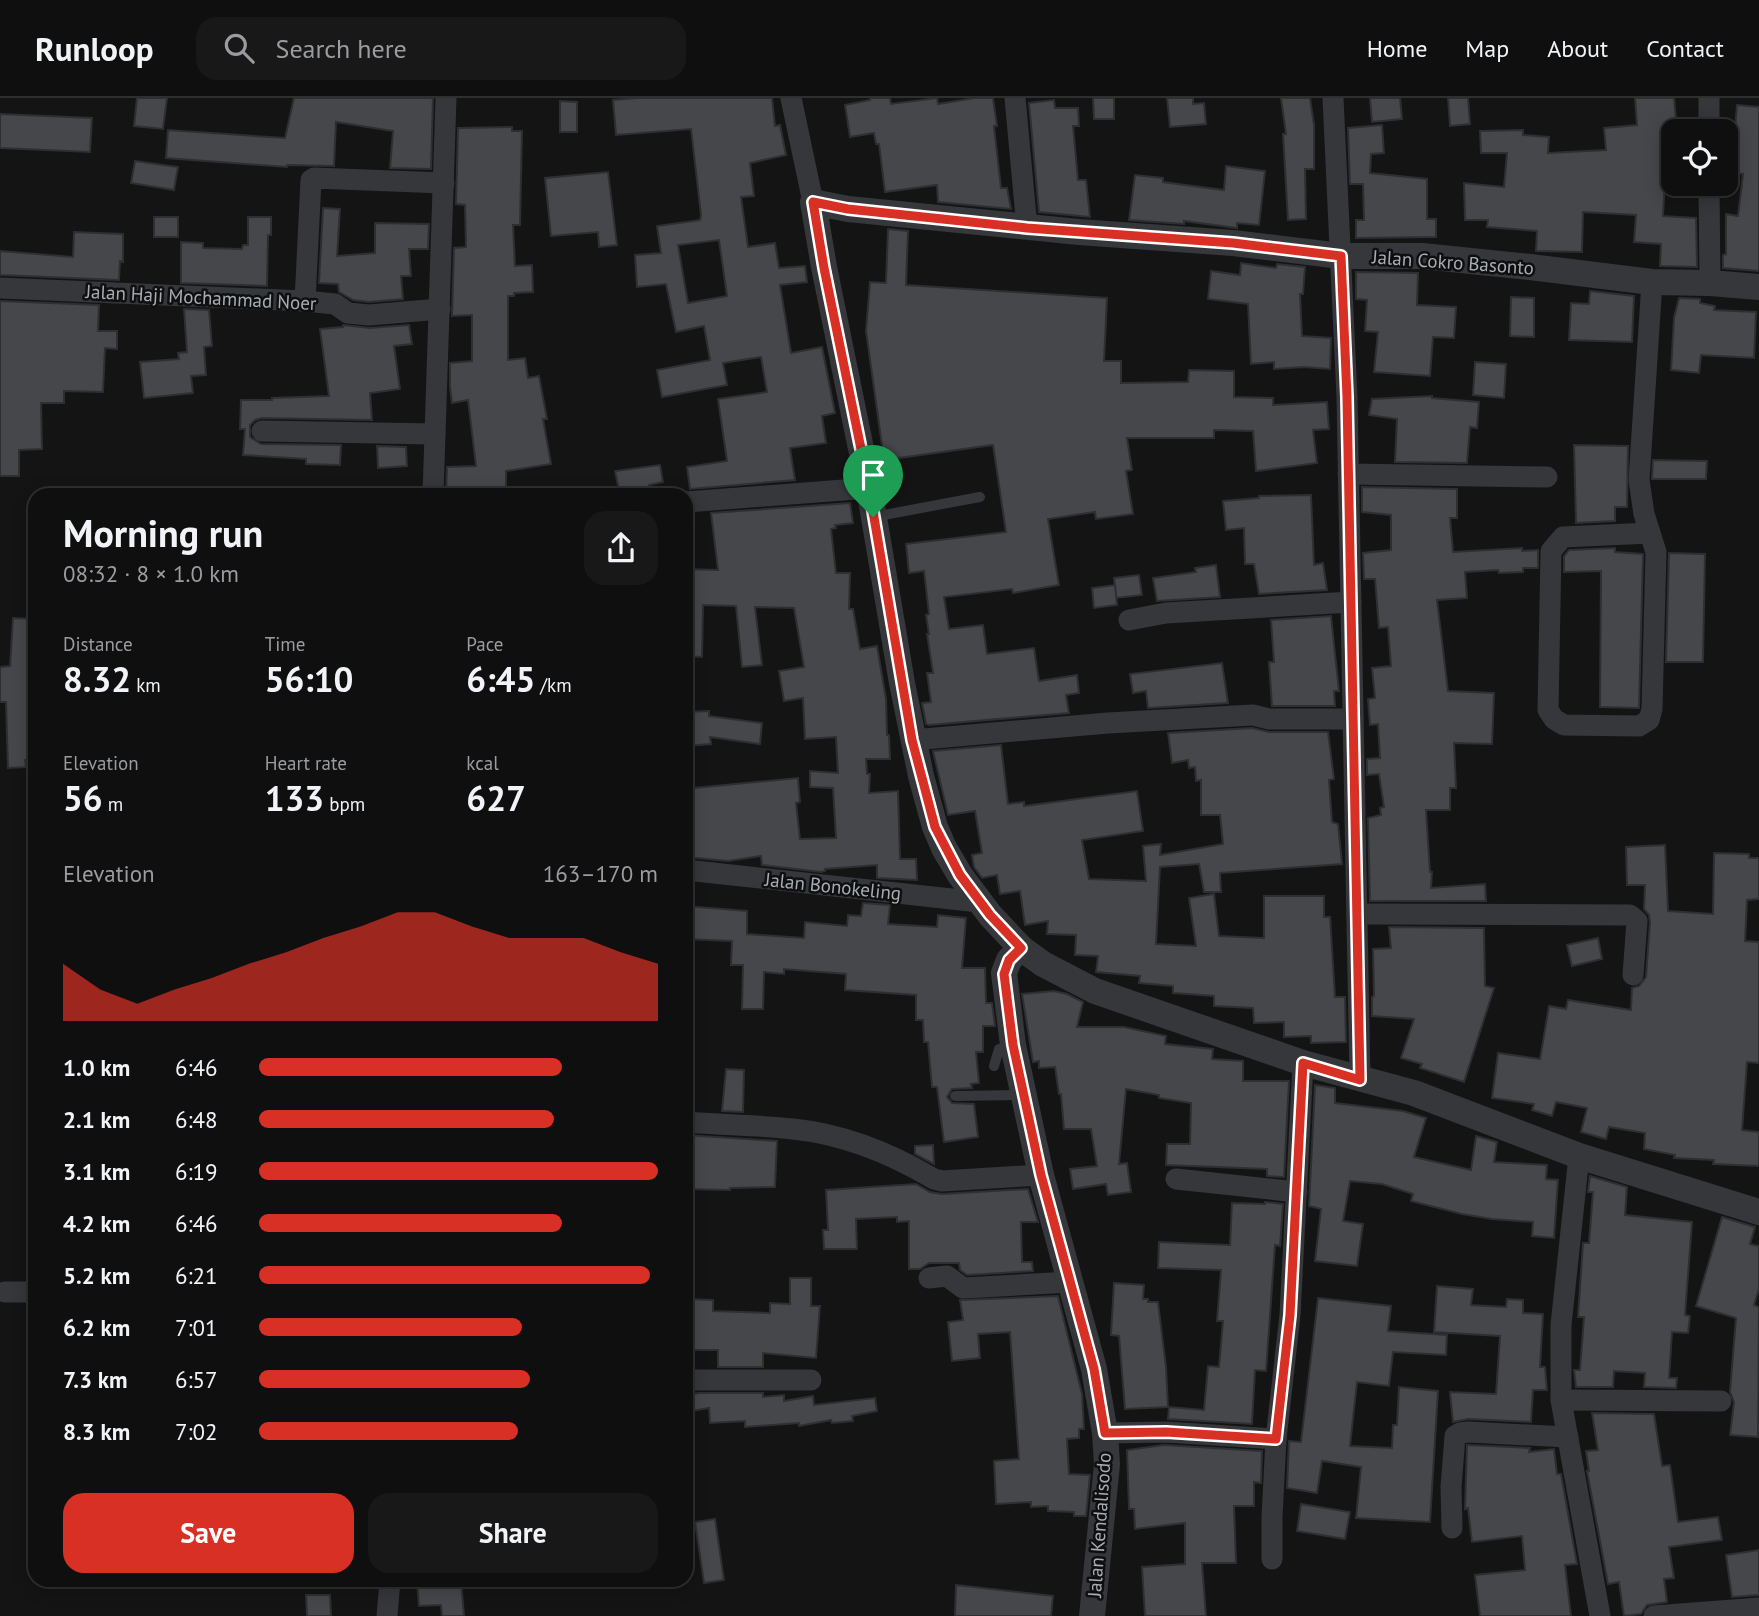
<!DOCTYPE html>
<meta charset="utf-8">
<style>
body{margin:0;font-family:"PT Sans",sans-serif;background:#181819;color:#f1f3f6;height:100vh;display:flex;flex-direction:column;font-size:26px;white-space:nowrap}
*{box-sizing:border-box;margin:0}
p{font-size:23px;color:#9b9c9f}
.icon{flex:none;width:38px;height:38px;fill:none;stroke:currentColor;stroke-width:2;stroke-linecap:round;stroke-linejoin:round}
.map{position:relative;flex:1;overflow:hidden}
.side{position:absolute;left:28px;top:390px;width:665px;height:1099px;display:flex;flex-direction:column;background:#0f0f10;border-radius:21px;box-shadow:0 4px 18px #0003,0 0 0 2px #2f2f30}
.side>*{flex:none}
.fabs{position:absolute;left:1661px;top:21px;display:grid;gap:14px}
.fabs a{display:grid;place-items:center;width:77px;height:77px;border-radius:14px;background:#0f0f10;box-shadow:0 4px 18px #0003,0 0 0 2px #2f2f30;font-size:35px}
.pin{position:absolute;display:grid;place-items:center;width:60px;height:60px;color:#fff;margin:-72px -30px;border-radius:50% 50% 50% 0;rotate:-45deg;box-shadow:0 0 7px #0007}
.pin .icon{rotate:45deg}
.round{display:grid;place-items:center;flex:none;width:74px;height:74px;border-radius:21px;background:#181819}
.summary{display:flex;align-items:center;justify-content:space-between;height:119px;padding:0 35px}
h1{font-size:38px;font-weight:700;line-height:52px}
.stats{display:grid;grid-template-columns:repeat(3,1fr);gap:10px;height:119px;padding:7px 35px}
.stats div{display:grid;align-content:center}
.stats b{font-size:35px;font-weight:700}
.stats small{font-size:19px;font-weight:400}
.stats p{font-size:19px}
.chart{height:196px;padding:14px 35px}
.chart p{display:flex;justify-content:space-between}
.chart svg{width:100%;height:126px;margin-top:7px;fill:#d93025;opacity:.7}
.cta{display:flex;gap:14px;margin-top:auto;padding:14px 35px}
.cta a{flex:1;height:80px;border-radius:21px;background:#d93025;color:#fff;font-size:28px;font-weight:700;line-height:80px;text-align:center}
.cta a+a{background:#181819;color:#f1f3f6}
ul{padding:0 35px;list-style:none;font-size:23px}
li{display:grid;grid-template-columns:112px 84px 1fr;align-items:center;height:52px}
li i{height:18px;border-radius:9px;background:#d93025}
header{display:flex;align-items:center;gap:42px;box-sizing:border-box;height:98px;padding:0 35px;background:#0f0f10;border-bottom:2px solid #2f2f30}
header strong{font-size:33px}
nav{display:flex;gap:38px;margin-inline-start:auto;font-size:24px}
.search{width:490px;height:63px;background:#181819;display:flex;align-items:center;gap:18px;box-sizing:border-box;padding:0 24px;border-radius:21px;color:#9b9c9f;font-size:26px}
.map>svg:first-child{display:block}
.building{fill:#46474a;stroke:#2e2f31;stroke-width:2;fill-rule:evenodd}
.lines{fill:none;stroke-linecap:round;stroke-linejoin:round}
.service{stroke:#35373a;stroke-width:10}
.minor{stroke:#35373a;stroke-width:21}
.tertiary{stroke:#35373a;stroke-width:26}
.route-casing{stroke:#fff;stroke-width:14}
.route{stroke:#d93025;stroke-width:9}
.labels{text-anchor:middle;stroke-width:5;stroke-linejoin:round;paint-order:stroke}
.street-label{font-size:19px;fill:#a7adb4;stroke:#0f0f10}
</style>
<header>
<strong>Runloop</strong>
<div class="search"><svg class="icon" aria-label="search" viewBox="0 0 24 24"><circle cx="10" cy="10" r="6"/><path d="M15 15l6 6"/></svg>Search here</div>
<nav><a>Home</a><a>Map</a><a>About</a><a>Contact</a></nav>
</header>
<div class="map">
<svg width="1759" height="1518" viewBox="0 0 1759 1518">
<rect width="100%" height="100%" fill="#141415"/>
<g class="building">
<path d="M137 0H167L163 31 134 28Z"/>
<path d="M294 0H433L431 71 390 70 393 33 336 24 334 68 287 67V69L166 60 168 32 285 40Z"/>
<path d="M637 0H772L775 28 780 27 786 57 750 65 754 98 741 99 748 149 775 145 779 170 805 168 807 184 780 187 791 255 822 249 835 315 822 318 826 345 790 350 795 382 690 391 687 369 727 363 718 301 767 294 761 259 723 265 727 287 662 299 657 272 710 262 704 228 676 234 666 186 637 189 635 157 661 155 657 128 700 122 701 117 691 31 616 37 613 2ZM719 142 727 198 688 205 678 147Z"/>
<path d="M870 0H890L891 6 937 0 938 6 974 0H993L997 28H994L1001 90H1007L1011 111 938 104 937 87 885 94 879 46H876L874 35 850 39 845 7 870 2Z"/>
<path d="M1093 0H1114V21H1094Z"/>
<path d="M1167 0H1193V6L1204 5 1206 26 1170 29Z"/>
<path d="M1281 0H1310L1314 27V71H1305L1306 121 1288 122 1283 36H1286Z"/>
<path d="M1370 0H1400L1402 21 1372 24Z"/>
<path d="M1448 0H1468L1470 26 1450 28Z"/>
<path d="M1635 0H1674L1677 33H1673V82H1665L1663 118 1696 120 1697 169 1660 168 1661 146 1634 144 1636 117 1583 114 1582 154 1536 153 1537 133 1487 129 1488 122H1465L1464 85 1504 89 1507 55H1481L1480 33 1523 32V37L1549 39 1548 55 1606 52 1604 30 1637 27Z"/>
<path d="M1054 2 1055 10H1078L1079 28H1073L1078 82H1086L1090 119 1039 114 1029 5Z"/>
<path d="M560 3 577 4V34H560Z"/>
<path d="M1737 7 1759 9V173L1723 170V157L1726 156V116L1738 118 1743 76 1726 74V53H1733Z"/>
<path d="M0 16 92 20 90 54 0 50Z"/>
<path d="M1382 27 1384 55 1371 56 1370 75 1427 81V121H1436V139L1356 140V122H1364L1363 86H1350L1348 30Z"/>
<path d="M512 29V33H522L520 127H513L515 168 532 167 533 194 514 195V198H508V262L525 260 528 280 539 278 547 321H543L551 366 506 373V397H446L447 369 476 368 468 302 452 305 450 289V265L472 263V217L452 218 454 150 466 149 465 107 456 106 458 30Z"/>
<path d="M135 63 178 69 174 92 131 85Z"/>
<path d="M1226 68 1265 73 1259 127 1237 125V130L1184 123V126L1129 122 1135 77 1163 80V84L1224 92Z"/>
<path d="M608 74 617 147 599 149 598 134 551 138 545 80Z"/>
<path d="M323 110 340 111 337 158 375 155V125L429 126 428 151H409L411 178H401L403 201 369 204 353 202 339 194 338 186 319 185Z"/>
<rect x="154" y="119" width="24" height="20"/>
<path d="M248 119H271V137H268L267 188 181 185V144L203 145V150L242 151 243 147H248Z"/>
<path d="M888 131 908 133 906 187 1107 200 1104 263H1121V285L1188 284 1189 272 1234 273V299L1273 300V307L1327 304 1329 331 1313 332 1317 365 1256 373 1253 333 1214 332V340H1127L1132 372 1126 373 1133 416 1096 421 1095 414 1048 421 1059 487 1013 495 1012 491 944 499 949 531 983 527 987 556 1034 550 1039 583 1077 577 1079 595 1066 597 1069 615 929 627 926 626 922 605 931 604 927 575H933L927 536H929L926 517 929 516 924 473 909 475 906 446 1006 434 993 347 884 362 866 233 870 184 886 185Z"/>
<path d="M74 134 123 136V164L120 163 119 182 0 177V153L73 159Z"/>
<path d="M1241 165 1276 170 1277 166 1305 169 1303 196H1300L1302 238 1331 240 1330 271 1304 269 1274 271V264L1251 266 1248 206 1208 201 1211 173 1240 177Z"/>
<path d="M1356 174 1418 175 1417 207 1456 209 1454 240 1433 239 1430 278 1374 274 1378 234 1365 233 1367 202 1356 201Z"/>
<path d="M1590 193 1634 198 1632 244 1569 242 1571 205 1589 206Z"/>
<path d="M1511 199 1534 200V239L1510 238Z"/>
<path d="M1679 200 1700 201V205L1715 208 1714 212 1756 214 1754 260 1701 257 1699 275 1671 272 1674 220Z"/>
<path d="M0 203 99 207 98 233H117V251L105 250 103 294 64 293V305H41L42 351 19 352V378H0Z"/>
<path d="M184 211 209 212 212 248 204 249 206 277 191 278 193 295 144 300 140 264 179 261 178 255 187 254Z"/>
<path d="M343 227 370 230 409 227 412 246 394 248 400 291 370 295 372 322 262 320 255 322 250 327V339L261 346 341 347 340 367 306 366V361L243 357 245 331H240L241 302H272V300L329 298 320 231 343 229Z"/>
<path d="M1475 264 1506 266 1504 300 1473 297Z"/>
<path d="M1432 298V300L1479 304 1477 330 1470 329 1467 365 1395 364 1397 321 1369 317 1372 301Z"/>
<path d="M1574 347 1628 348 1627 409H1615V423L1576 425Z"/>
<path d="M377 348 406 349 407 368 378 370Z"/>
<path d="M1653 362 1707 363 1706 381H1652Z"/>
<path d="M660 367 663 384 649 387 650 397H620L615 373Z"/>
<path d="M1362 389 1457 391V420H1450L1453 454 1522 450V453L1538 452V470H1523V474L1499 475 1498 472 1465 474 1467 500 1437 502 1448 593 1494 595 1492 646 1454 645 1456 690H1450V712H1426L1430 774H1432L1431 790 1485 786 1486 803H1370L1368 720 1381 717 1380 710 1384 709 1379 676 1367 677V661L1380 660 1378 626 1370 627 1368 601 1375 600 1372 570 1391 568 1388 529 1379 530 1375 481H1364L1363 455 1391 452V417L1362 414Z"/>
<path d="M1311 397 1314 467 1323 465 1327 492 1259 496 1254 466H1245L1244 430 1226 432 1223 403 1259 400V398Z"/>
<path d="M850 405 853 425 835 427 836 430 831 431 836 475H850L849 511H853L860 551 877 548 886 601 887 637H889L890 661H866L867 676H870L869 695 898 693 900 761H916L917 782 877 780V767L825 771V773L821 774 762 767 761 758 728 763 686 759V739H692L694 690 798 680 800 704 796 705 800 741 836 740 833 690 810 689V673L838 675 836 639 805 641 803 600 784 603 779 573 804 569 794 510 755 509 762 567 742 569 736 508 703 507 702 559 686 558V471L718 472 711 415Z"/>
<path d="M1615 450V454L1643 456 1639 610 1600 609 1601 473 1564 474V458L1569 452Z"/>
<path d="M1669 455 1705 456 1703 564H1666Z"/>
<path d="M1216 467 1220 499 1157 503 1153 480 1196 474 1195 470Z"/>
<path d="M1139 477 1142 497 1116 500 1114 480Z"/>
<path d="M1115 487 1117 507 1094 510 1092 490Z"/>
<path d="M1331 518 1339 593H1334L1335 608H1272L1269 564H1274L1271 522Z"/>
<path d="M13 520 33 521 30 570H35V662H25L26 669 8 670 6 604H0V569L10 568Z"/>
<path d="M1222 565 1228 605 1148 610 1146 593 1133 595 1130 576Z"/>
<path d="M709 613V618L762 625 760 646 710 639 711 646 686 648V614Z"/>
<path d="M1252 630 1269 634H1328L1334 681 1329 682 1332 724 1338 726 1342 766 1220 775 1221 794H1204L1199 766 1160 769 1156 846 1196 848 1189 800 1214 796 1219 838 1264 840V798H1324V819H1330L1335 899H1345L1346 944 1311 945V938L1284 939V924L1254 925 1253 910 1214 908V898L1173 895V888L1139 885 1140 878 1096 874 1098 858 1075 857 1076 837 1047 836 1048 823 1025 827 1020 793 1000 796 997 777 982 780 974 769 972 757 982 755 975 713 948 717 933 653 1001 647 1008 706 1024 704V708L1137 693 1143 733 1082 742 1089 781 1146 783 1143 748 1161 746 1160 757 1223 746 1220 717H1201V682L1196 683 1195 669 1189 670 1188 662 1172 665 1168 635Z"/>
<path d="M1665 747 1668 813 1713 816 1714 755 1749 756V760H1759V801L1747 802 1745 843 1759 844V965L1747 964 1742 1032 1759 1034V1068L1713 1066 1714 1062 1674 1060 1675 1057 1644 1051 1645 1035 1609 1029 1606 1041 1581 1034 1587 1010 1556 1004 1552 1018 1532 1012 1534 1006 1492 1000 1498 955 1540 961 1549 908 1566 911 1568 902 1631 912 1632 890 1639 888 1646 879 1650 824 1649 817 1644 811 1645 787H1627L1626 749Z"/>
<path d="M863 805 890 807 888 826 937 829 938 817 966 820 962 870H985L986 905H992L995 928H983V954H976L979 985 971 986 972 990 952 991 947 999 952 1005 974 1006 978 1039 944 1044 937 989H932L928 944H924L923 922H916V897L845 892 846 876 784 871V876L764 874 763 911H742L743 867H731L732 843 686 841V808L747 813V836L804 840 805 824 847 828 848 817 861 818Z"/>
<path d="M1389 829 1484 830 1485 888 1494 890 1464 984 1420 970 1422 966 1401 960 1414 921 1372 918V899L1374 898 1373 851 1391 850Z"/>
<path d="M1598 840 1602 861 1572 868 1567 847Z"/>
<path d="M1054 893 1067 896 1083 904 1077 929H1124L1166 938 1165 946 1213 951 1212 961 1243 963V983H1289L1284 1079 1267 1078V1071L1166 1067 1167 1046H1190L1191 1005 1159 1000V997L1126 991 1119 1066 1127 1065 1131 1094 1108 1097 1106 1086 1073 1091 1070 1071 1097 1068 1091 1031H1064L1061 996H1059L1055 969 1039 970V963L1033 964 1022 896Z"/>
<path d="M726 971 744 972 743 1014 722 1013Z"/>
<path d="M1315 987 1335 990V1005L1403 1013 1426 1020 1414 1059 1471 1072 1476 1038 1497 1044 1494 1064 1547 1067 1546 1081 1558 1082 1554 1140 1532 1138 1533 1124 1492 1121 1462 1116 1411 1103 1413 1096 1382 1086 1350 1083 1343 1123 1363 1126 1357 1168 1315 1163 1321 1111 1309 1108Z"/>
<path d="M686 1037 777 1043 775 1089 730 1090V1092L686 1091Z"/>
<path d="M933 1047 934 1066 915 1056V1048Z"/>
<path d="M1590 1078 1627 1089 1625 1117 1692 1124 1685 1217 1690 1218 1688 1235 1672 1234 1669 1280H1677L1676 1290 1644 1289 1645 1275 1614 1273 1613 1289H1576L1574 1272H1580L1584 1219H1578L1583 1145H1589L1593 1094H1588Z"/>
<path d="M916 1086 930 1094 942 1096 1028 1091 1038 1124H1021L1022 1164H1032L1033 1173 967 1177 960 1172 959 1165H929L920 1171H909V1123L897 1124V1119L856 1121 857 1151H824L823 1132H828L826 1092Z"/>
<path d="M1265 1104 1283 1106 1280 1148 1275 1147 1266 1273 1255 1272 1252 1326 1168 1321 1169 1309 1204 1312 1208 1268 1219 1269 1223 1223H1217L1221 1172 1158 1170 1159 1144 1230 1147 1232 1105 1265 1106Z"/>
<path d="M1722 1119 1755 1129 1750 1146 1759 1148V1191L1754 1207 1759 1209 1758 1339 1730 1337 1734 1304 1730 1294 1736 1220 1696 1208Z"/>
<path d="M790 1180H811V1208H820L816 1260 763 1255V1269H718V1252H686L687 1201 713 1202V1213L770 1215V1205L790 1206Z"/>
<path d="M1114 1185 1144 1187 1143 1201H1148V1204H1158L1166 1269 1168 1309 1125 1311 1119 1238 1111 1237Z"/>
<path d="M1437 1188 1473 1191 1471 1207 1506 1209 1507 1201 1523 1202V1215L1543 1216 1540 1269H1545L1547 1292H1533L1531 1324 1468 1321 1453 1324 1450 1294 1496 1296 1500 1238 1434 1234Z"/>
<path d="M1058 1198 1082 1296 1084 1331H1079V1340L1067 1341 1069 1376 1090 1377 1086 1418H1074V1414L1048 1413V1408L1031 1409V1404L996 1406 994 1363 1019 1361 1010 1234 978 1236 980 1260 952 1263 948 1224 963 1222 960 1202Z"/>
<path d="M1318 1200 1391 1208 1388 1233 1447 1237 1446 1257 1393 1254 1389 1288 1357 1284 1350 1348 1392 1350 1393 1327H1397L1399 1289 1438 1293 1430 1424 1356 1420 1361 1369 1322 1363 1317 1395 1287 1390 1289 1343 1301 1344Z"/>
<path d="M699 1295H763V1299L784 1297V1303L813 1298 814 1307 875 1300 877 1313 852 1318 853 1323 832 1325 831 1322 799 1328V1325L745 1329V1323L710 1325 709 1310 686 1314V1297Z"/>
<path d="M1592 1315 1654 1316 1662 1368 1670 1367 1678 1424 1718 1419 1722 1442 1669 1449 1674 1480 1664 1481 1667 1504 1647 1507 1641 1516 1624 1518 1619 1484 1608 1486 1587 1373H1589L1586 1353 1598 1352Z"/>
<path d="M1164 1347 1262 1353 1261 1385 1254 1384V1408H1234L1236 1465H1202L1206 1518H1145L1142 1469 1185 1466V1425L1135 1431 1134 1411H1129L1127 1352Z"/>
<path d="M1467 1347 1530 1350 1529 1354 1554 1351 1557 1376H1561L1577 1466 1565 1467 1571 1518H1480L1475 1477 1525 1472 1522 1438 1472 1444 1468 1410 1465 1411Z"/>
<path d="M1301 1406 1350 1414 1345 1441 1297 1433Z"/>
<path d="M715 1421 724 1482 704 1485 695 1424Z"/>
<path d="M1759 1452V1497L1732 1499 1726 1457Z"/>
<path d="M461 1482 464 1518H442L441 1507 419 1508 417 1484Z"/>
<path d="M956 1487 1053 1498 1051 1518H955Z"/>
<path d="M306 1497H330L331 1518H307Z"/>
</g>
<g class="lines">
<g class="service">
<path d="M873 419 980 399"/>
<path d="M994 968 999 951 1013 947"/>
<path d="M955 998 1023 997"/>
</g>
<g class="minor">
<path d="M791 0 813 104"/>
<path d="M1015 0 1027 130"/>
<path d="M1333 0 1347 299 1360 982"/>
<path d="M1709 0V33"/>
<path d="M1709 86 1710 185"/>
<path d="M0 190 305 203 335 206 348 215 369 217 440 211"/>
<path d="M305 203 311 82 314 80 444 85"/>
<path d="M262 333 435 336"/>
<path d="M1348 376 1547 379"/>
<path d="M433 397 446 0"/>
<path d="M686 404 869 390"/>
<path d="M1650 435 1563 439 1551 453 1548 612 1554 621 1564 627 1639 628 1649 622 1652 611 1656 454 1644 416 1639 382 1652 184"/>
<path d="M1129 522 1166 515 1351 504"/>
<path d="M912 642 1108 625 1253 617 1269 621H1353"/>
<path d="M686 772 979 804"/>
<path d="M1359 816 1630 817 1637 823 1633 877"/>
<path d="M686 1024C722 1027 758 1027 793 1031 843 1036 892 1056 934 1081L942 1083 1041 1077"/>
<path d="M1579 1058 1561 1227V1302L1600 1518"/>
<path d="M1176 1081 1297 1094"/>
<path d="M929 1180 947 1178 963 1190 1070 1184"/>
<path d="M5 1194H35"/>
<path d="M686 1282H811"/>
<path d="M1561 1302 1721 1303"/>
<path d="M1105 1335 1166 1334 1276 1341"/>
<path d="M1452 1430 1451 1389 1455 1338 1460 1335 1468 1334 1568 1339"/>
<path d="M1272 1461V1419L1276 1341 1290 1217 1303 965"/>
<path d="M387 1518 390 1482"/>
<path d="M1654 1518 1759 1510"/>
</g>
<g class="tertiary">
<path d="M1759 189 1710 185 1652 184 1530 169 1422 158H1341L1233 145 1079 134 848 111 813 104 824 169 869 390 902 585 921 678 935 729 944 750 960 777 990 817 1021 850 1043 866 1095 893 1303 965 1414 995 1579 1058 1759 1114"/>
<path d="M1021 850 1009 862 1004 875 1013 947 1041 1077 1094 1271 1105 1335 1107 1366 1092 1518"/>
</g>
</g>
<g class="lines">
<defs>
<path id="route" d="M813 104 848 111 1027 130 1233 145 1341 158 1347 299 1360 982 1303 965 1290 1217 1276 1341 1166 1334 1105 1335 1094 1271 1041 1077 1013 947 1004 876 1009 862 1021 850 990 817 960 777 935 729 912 642 869 390 824 170Z"/>
</defs>
<use href="#route" class="route-casing"/>
<use href="#route" class="route"/>
</g>
<g class="labels">
<g class="street-label">
<text transform="translate(1453 164) rotate(4)" y="7">Jalan Cokro Basonto</text>
<text transform="translate(201 199) rotate(3)" y="7">Jalan Haji Mochammad Noer</text>
<text transform="translate(833 788) rotate(6)" y="7">Jalan Bonokeling</text>
<text transform="translate(1099 1427) rotate(-86)" y="7">Jalan Kendalisodo</text>
</g>
</g>
</svg>
<div class="fabs">
<a><svg class="icon" aria-label="locate" viewBox="0 0 24 24"><circle cx="12" cy="12" r="6"/><path d="M12 2v4M12 18v4M2 12h4M18 12h4"/></svg></a>
</div>
<div class="pin" style="left:873px;top:419px;background:#1e9e55"><svg class="icon" aria-label="arrive" viewBox="0 0 24 24"><path d="M6 21V4h12l-3 4 3 4H6"/></svg></div>
<section class="side">
<div class="summary"><div><h1>Morning run</h1><p>08:32 · 8 × 1.0 km</p></div><a class="round"><svg class="icon" aria-label="share" viewBox="0 0 24 24"><path d="M12 15V3M7 8l5-5 5 5M5 13v7h14v-7"/></svg></a></div>
<div class="stats">
<div><p>Distance</p><b>8.32<small> km</small></b></div>
<div><p>Time</p><b>56:10</b></div>
<div><p>Pace</p><b>6:45<small> /km</small></b></div>
</div>
<div class="stats">
<div><p>Elevation</p><b>56<small> m</small></b></div>
<div><p>Heart rate</p><b>133<small> bpm</small></b></div>
<div><p>kcal</p><b>627</b></div>
</div>
<div class="chart"><p><span>Elevation</span>163–170 m</p>
<svg viewBox="0 0 160 44" preserveAspectRatio="none"><path d="M0 44V24L10 33L20 38L30 33L40 29L50 24L60 20L70 15L80 11L90 6L100 6L110 11L120 15L130 15L140 15L150 20L160 24V44z"/></svg>
</div>
<ul>
<li><b>1.0 km</b>6:46<i style="width:76%"></i></li>
<li><b>2.1 km</b>6:48<i style="width:74%"></i></li>
<li><b>3.1 km</b>6:19<i style="width:100%"></i></li>
<li><b>4.2 km</b>6:46<i style="width:76%"></i></li>
<li><b>5.2 km</b>6:21<i style="width:98%"></i></li>
<li><b>6.2 km</b>7:01<i style="width:66%"></i></li>
<li><b>7.3 km</b>6:57<i style="width:68%"></i></li>
<li><b>8.3 km</b>7:02<i style="width:65%"></i></li>
</ul>
<div class="cta"><a>Save</a><a>Share</a></div>
</section>
</div>
